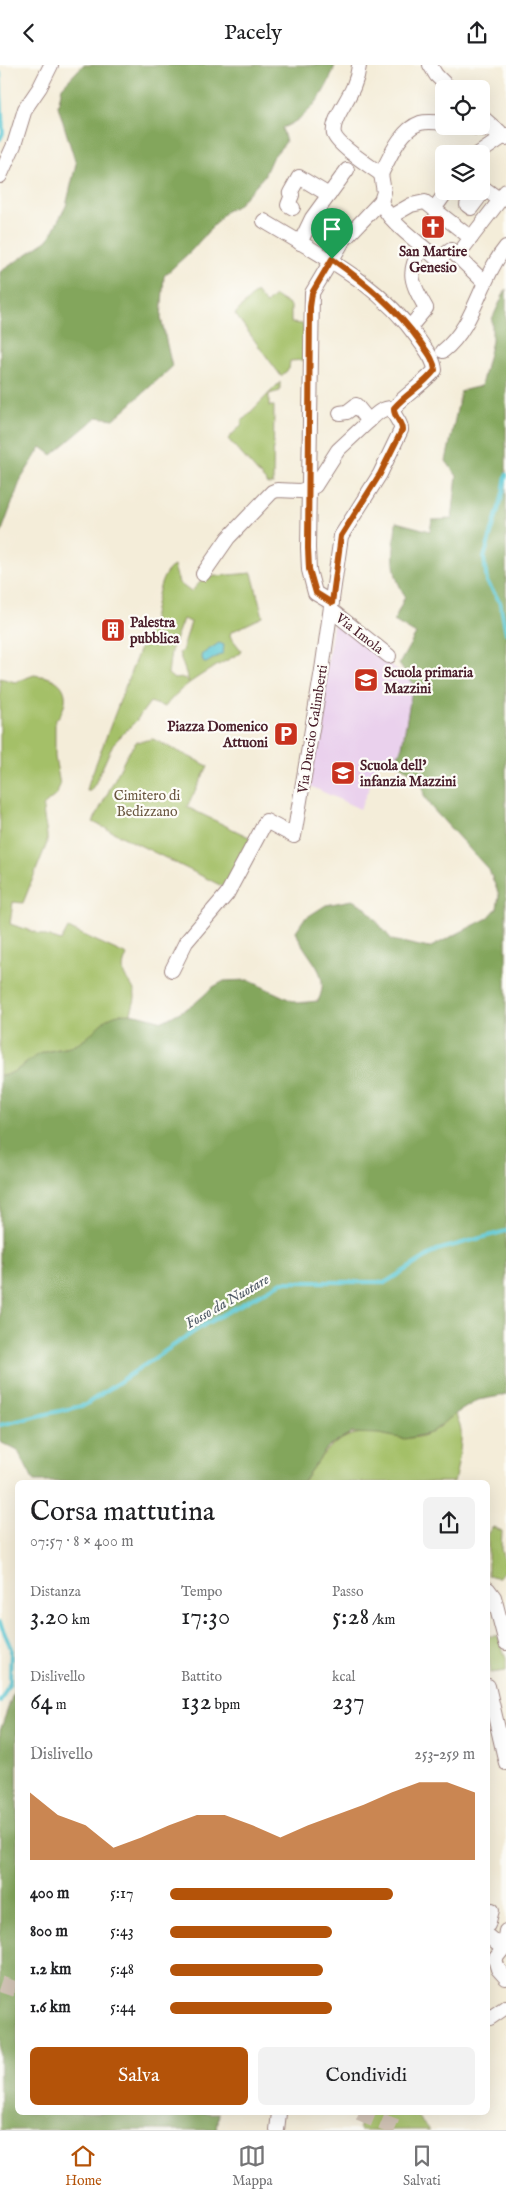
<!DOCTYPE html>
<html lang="it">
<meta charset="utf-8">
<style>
body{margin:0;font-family:"IM FELL English",serif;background:#f2f2f2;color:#202124;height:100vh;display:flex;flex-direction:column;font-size:19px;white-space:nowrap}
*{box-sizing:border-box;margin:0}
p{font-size:16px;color:#757577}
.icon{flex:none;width:28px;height:28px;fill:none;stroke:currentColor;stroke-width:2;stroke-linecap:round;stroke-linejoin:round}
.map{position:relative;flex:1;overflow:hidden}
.drawer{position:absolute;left:15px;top:1415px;width:475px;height:635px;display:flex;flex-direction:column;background:#fff;border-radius:8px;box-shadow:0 5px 20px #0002}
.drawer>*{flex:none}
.buttons{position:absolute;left:435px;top:15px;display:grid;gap:10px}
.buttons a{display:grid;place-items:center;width:55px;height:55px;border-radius:8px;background:#fff;box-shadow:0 5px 20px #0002;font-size:25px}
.pin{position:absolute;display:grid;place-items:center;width:42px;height:42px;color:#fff;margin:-51px -21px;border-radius:50% 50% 50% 0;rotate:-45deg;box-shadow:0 0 5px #0007}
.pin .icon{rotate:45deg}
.round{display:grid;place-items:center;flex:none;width:52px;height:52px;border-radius:8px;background:#f2f2f2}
.summary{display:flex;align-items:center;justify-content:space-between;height:85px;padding:0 15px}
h1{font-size:28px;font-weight:600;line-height:38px}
.figures{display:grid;grid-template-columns:repeat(3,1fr);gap:8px;height:85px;padding:5px 15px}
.figures div{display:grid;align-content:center}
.figures b{font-size:25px;font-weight:600}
.figures small{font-size:14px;font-weight:400}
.figures p{font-size:14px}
.chart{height:140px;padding:10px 15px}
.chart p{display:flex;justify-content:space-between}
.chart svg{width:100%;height:90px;margin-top:5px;fill:#b45309;opacity:.7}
.button{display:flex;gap:10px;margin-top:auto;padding:10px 15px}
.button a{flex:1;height:58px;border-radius:8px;background:#b45309;color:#fff;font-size:20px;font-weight:600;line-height:58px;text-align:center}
.button a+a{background:#f2f2f2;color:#202124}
ul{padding:0 15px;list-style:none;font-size:16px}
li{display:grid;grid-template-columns:80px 60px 1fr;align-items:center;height:38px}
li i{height:12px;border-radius:6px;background:#b45309}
header{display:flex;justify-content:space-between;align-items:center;height:65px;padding:0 15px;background:#fff;font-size:22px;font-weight:600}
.menu{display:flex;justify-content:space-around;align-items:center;height:70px;border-top:1px solid #e0e0e0;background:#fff;font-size:14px;color:#757577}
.menu a{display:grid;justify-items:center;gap:2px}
.menu .current{color:#b45309}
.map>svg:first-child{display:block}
.built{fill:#ead1ed}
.green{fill:#a4c067;stroke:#777049;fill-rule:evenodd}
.forest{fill:#83a65c;stroke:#666244}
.water{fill:#5cc8d4;stroke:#537480}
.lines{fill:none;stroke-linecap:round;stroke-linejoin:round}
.stream{stroke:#5cc8d4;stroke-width:4}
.major-tunnel{stroke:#d2c4b6;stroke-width:16;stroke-dasharray:16 8;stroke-linecap:butt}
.minor-casing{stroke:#9f8682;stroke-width:16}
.minor{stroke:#fff;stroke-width:14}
.route-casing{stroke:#fff;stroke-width:10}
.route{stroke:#b45309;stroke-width:6}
.labels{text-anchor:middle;stroke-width:4.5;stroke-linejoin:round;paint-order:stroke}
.poi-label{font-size:14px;font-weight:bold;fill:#4a1f2b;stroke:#fdfcf7;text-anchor:start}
.street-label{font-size:14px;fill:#4a1f2b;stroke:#fdfcf7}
.park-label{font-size:14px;fill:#6a5740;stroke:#fdfcf7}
.water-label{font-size:15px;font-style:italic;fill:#505a66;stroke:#fdfcf7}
</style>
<header><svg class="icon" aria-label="back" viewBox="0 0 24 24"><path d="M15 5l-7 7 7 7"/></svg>Pacely<svg class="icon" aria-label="share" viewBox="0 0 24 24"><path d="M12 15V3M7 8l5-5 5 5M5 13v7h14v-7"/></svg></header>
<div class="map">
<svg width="506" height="2065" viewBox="0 0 506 2065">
<rect width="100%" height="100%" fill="#fdfcf7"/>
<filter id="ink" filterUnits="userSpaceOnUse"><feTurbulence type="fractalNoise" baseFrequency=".02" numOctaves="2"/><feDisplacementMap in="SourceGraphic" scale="10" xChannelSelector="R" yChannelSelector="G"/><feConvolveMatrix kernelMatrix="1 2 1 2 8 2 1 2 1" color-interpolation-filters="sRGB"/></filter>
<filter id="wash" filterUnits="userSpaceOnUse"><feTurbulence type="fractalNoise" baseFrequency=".0096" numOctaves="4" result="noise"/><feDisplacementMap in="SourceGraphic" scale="20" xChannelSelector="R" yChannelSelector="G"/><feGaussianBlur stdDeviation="1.12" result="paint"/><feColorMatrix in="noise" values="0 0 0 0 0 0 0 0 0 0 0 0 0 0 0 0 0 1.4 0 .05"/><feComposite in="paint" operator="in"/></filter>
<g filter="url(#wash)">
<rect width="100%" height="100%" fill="#f4edd9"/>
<path class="built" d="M339 554 413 619 402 682 395 696 383 690 360 744 308 720 333 561Z"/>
<g class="green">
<path d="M256 227 266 239 275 231 291 241V258L303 259 304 295 290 296 289 304 281 311 235 249Z"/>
<path d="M280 317V326L269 329V341H274L273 419H268L228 374 242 359 241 357Z"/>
<path d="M174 501 179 518 191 527 205 512 252 508 263 552 231 567 230 571 241 585 240 588C214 603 184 616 165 642L150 637 136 656 113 679 95 719 90 726H87L89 717 143 575C146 571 149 566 151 561 157 545 157 509 174 501ZM183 554 191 557 182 586 179 588 189 617 184 613 174 614 168 609 171 586Z"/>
<path d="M34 610C39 611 45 611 50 613 71 621 68 642 55 656V692L60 720 57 729 43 741C43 754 48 765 47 778L23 838 13 837 10 859 61 876 68 863 127 890C115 915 135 914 135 932 135 937 132 943 131 948 98 950 100 970 75 980 64 984 51 984 41 989 27 995 15 1012 0 1010V613L15 617Z"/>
<path d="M153 674 208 701 187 742 251 773 226 823 93 757 127 690 136 677Z"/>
<path d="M455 1349C456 1352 459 1356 460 1360 464 1372 457 1405 454 1417L302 1418C323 1387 340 1362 381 1369 399 1373 412 1376 430 1368 439 1364 447 1355 455 1349Z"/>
<path d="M493 1462 502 1466 501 1484 506 1503 498 1513 488 1510V1468Z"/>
<path d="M488 1571H498L506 1593V1606L491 1608 488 1589Z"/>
<path d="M358 2048H414L429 2065H360Z"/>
</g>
<g class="forest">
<path d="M83 0H335C327 27 309 53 282 63L286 77 272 93 264 111 237 141 226 146 191 186 164 211 161 253 172 302 114 354 97 352 52 390 41 382 21 414 0 471V207L48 175 66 141 76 99 58 41 62 22Z"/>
<path d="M506 224V1330L478 1335 455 1349 431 1368 405 1374 379 1369 352 1368 328 1382 302 1417H34L18 1386 0 1377V1010C15 1011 27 995 40 989 52 984 66 985 77 979 90 973 96 961 107 954 124 942 145 952 163 956L193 940 213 922 224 916 248 915 297 938 318 936C333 906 304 893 296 866L304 854 326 840 352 835 364 841 392 875 429 883 488 853 497 843 499 830 489 805 431 742 424 731 422 717 395 696 402 682 413 619 399 599 416 569 394 556 405 531C389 505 394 486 396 457L430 466 432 455 452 454 457 411 446 396 461 326 481 321 492 276V254Z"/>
<path d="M17 1617 18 2048H219L217 2065H0V1666Z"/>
</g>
<path class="water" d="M219 578 224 580 223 588 206 598H204L201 590Z"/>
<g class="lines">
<g class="stream">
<path d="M0 8 3 68 0 74"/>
<path d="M506 410 503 428 484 493 487 517 500 537 506 568"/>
<path d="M0 1360 85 1340 204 1260 282 1217H386L437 1185 506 1166"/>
<path d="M0 1558 11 1583 10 1617 0 1637"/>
</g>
</g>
</g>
<g filter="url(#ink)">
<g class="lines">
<g class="major-tunnel">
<path d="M0 1919 18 1925"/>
<path d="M359 2048 401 2065"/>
</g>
<defs>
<g id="minor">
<path d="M430 0 436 10 450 24"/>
<path d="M359 1C357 18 350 29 342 43 338 50 332 61 334 69 337 80 371 102 381 109"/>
<path d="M481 51 506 73"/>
<path d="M467 61 499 66"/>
<path d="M478 89 506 70"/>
<path d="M381 109C390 92 400 65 420 58 427 56 436 57 444 58"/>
<path d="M0 111 14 80 25 44 40 22 51 0"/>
<path d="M483 127 485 124 500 135 506 126"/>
<path d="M381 136C387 157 420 178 436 193H440L451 185 485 218"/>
<path d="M467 140 471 143 483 127 481 125"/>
<path d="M293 143 288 140 292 130 290 128 299 112 329 130"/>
<path d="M434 144 447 126"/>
<path d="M390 152 411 140 425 137 471 173"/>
<path d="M300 178 312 153 347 105"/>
<path d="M457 191 500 135"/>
<path d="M410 262 426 243C412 219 405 206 423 182"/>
<path d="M443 286C475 261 480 213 506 182"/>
<path d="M340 348 347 347 356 340 369 356C377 348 383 342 395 343"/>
<path d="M203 509 228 473 272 427 277 425 300 426 315 421 338 385 369 356"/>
<path d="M332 538 315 528 309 505 308 483 312 228 343 176 381 136 384 127 381 109"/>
<path d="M331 545 389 591"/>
<path d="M172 905 186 877 227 829 266 756 294 771 322 605 341 471 380 409 401 365C402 357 392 351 394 344 396 337 427 316 435 305 434 293 425 284 419 275 377 216 323 192 264 156"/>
<path d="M488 1524 494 1532 506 1578"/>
<path d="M488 1621 506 1698"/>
<path d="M488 1860 492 1845"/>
<path d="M506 1866 503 1884 495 1894 498 1904 506 1913"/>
<path d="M488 1874 489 1872 503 1884"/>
<path d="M488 1951 490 1953 506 1942"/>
<path d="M277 2065 279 2048"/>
</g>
</defs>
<use href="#minor" class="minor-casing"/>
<use href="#minor" class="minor"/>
</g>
</g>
<g class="lines" filter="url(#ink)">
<defs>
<path id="route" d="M332 194C367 219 397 244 421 278 427 287 434 294 435 305 423 321 407 328 394 343 393 352 402 356 402 365L380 409 341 471 332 538 316 528 309 504 308 483 310 242 312 228Z"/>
</defs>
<use href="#route" class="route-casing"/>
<use href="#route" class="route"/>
</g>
<defs>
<symbol id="church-square" viewBox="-11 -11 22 22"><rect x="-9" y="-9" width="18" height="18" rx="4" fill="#c8321e" stroke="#fdfcf7"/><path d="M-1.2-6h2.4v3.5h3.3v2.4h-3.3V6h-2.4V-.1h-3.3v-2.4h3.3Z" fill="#fff"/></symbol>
<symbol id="building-square" viewBox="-11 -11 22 22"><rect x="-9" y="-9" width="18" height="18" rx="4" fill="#c8321e" stroke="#fdfcf7"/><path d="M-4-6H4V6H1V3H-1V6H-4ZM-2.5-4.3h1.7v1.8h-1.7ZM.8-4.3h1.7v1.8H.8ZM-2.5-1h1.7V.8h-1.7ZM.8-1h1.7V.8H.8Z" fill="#fff"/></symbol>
<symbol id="school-square" viewBox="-11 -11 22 22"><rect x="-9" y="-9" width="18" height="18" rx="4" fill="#c8321e" stroke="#fdfcf7"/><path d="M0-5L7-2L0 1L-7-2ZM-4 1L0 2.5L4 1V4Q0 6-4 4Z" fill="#fff"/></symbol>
<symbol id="parking-square" viewBox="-11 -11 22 22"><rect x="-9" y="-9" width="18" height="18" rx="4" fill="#c8321e" stroke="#fdfcf7"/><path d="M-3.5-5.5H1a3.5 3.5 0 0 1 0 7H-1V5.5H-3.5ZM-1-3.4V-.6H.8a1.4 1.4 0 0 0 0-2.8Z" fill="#fff"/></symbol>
</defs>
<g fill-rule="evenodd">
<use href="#church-square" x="419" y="148" width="28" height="28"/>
<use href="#building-square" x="99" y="551" width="28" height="28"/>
<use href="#school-square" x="352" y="601" width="28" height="28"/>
<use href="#parking-square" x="272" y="655" width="28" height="28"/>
<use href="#school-square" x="329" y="694" width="28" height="28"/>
</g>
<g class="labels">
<g class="poi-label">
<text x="433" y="191" text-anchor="middle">San Martire<tspan x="433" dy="16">Genesio</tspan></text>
<text x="130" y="562">Palestra<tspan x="130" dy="16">pubblica</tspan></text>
<text x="384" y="612">Scuola primaria<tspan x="384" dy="16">Mazzini</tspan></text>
<text x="268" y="666" text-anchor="end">Piazza Domenico<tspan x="268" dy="16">Attuoni</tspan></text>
<text x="360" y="705">Scuola dell'<tspan x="360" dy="16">infanzia Mazzini</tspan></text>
</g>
<g class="street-label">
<text transform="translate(360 568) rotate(38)" y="5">Via Imola</text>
<text transform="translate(312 664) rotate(-81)" y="5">Via Duccio Galimberti</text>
</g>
<g class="park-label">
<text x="147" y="735">Cimitero di<tspan x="147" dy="16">Bedizzano</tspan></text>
</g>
<g class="water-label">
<text transform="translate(227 1236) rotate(-30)" y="5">Fosso da Nuotare</text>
</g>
</g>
</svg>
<div class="buttons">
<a><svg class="icon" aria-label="locate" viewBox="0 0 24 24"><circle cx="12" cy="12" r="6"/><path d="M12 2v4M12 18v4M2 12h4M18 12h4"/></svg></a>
<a><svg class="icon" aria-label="layers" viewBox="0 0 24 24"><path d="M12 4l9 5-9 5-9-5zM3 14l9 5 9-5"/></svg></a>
</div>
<div class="pin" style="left:332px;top:194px;background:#1e9e55"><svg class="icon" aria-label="arrive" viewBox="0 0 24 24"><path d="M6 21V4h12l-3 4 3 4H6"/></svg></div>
<section class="drawer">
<div class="summary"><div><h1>Corsa mattutina</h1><p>07:57 · 8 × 400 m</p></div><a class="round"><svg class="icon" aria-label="share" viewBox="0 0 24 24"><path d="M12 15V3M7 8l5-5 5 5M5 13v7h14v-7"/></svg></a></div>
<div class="figures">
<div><p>Distanza</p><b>3.20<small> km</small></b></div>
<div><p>Tempo</p><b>17:30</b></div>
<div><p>Passo</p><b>5:28<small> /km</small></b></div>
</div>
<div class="figures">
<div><p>Dislivello</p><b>64<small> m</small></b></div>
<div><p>Battito</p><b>132<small> bpm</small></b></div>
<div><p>kcal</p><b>237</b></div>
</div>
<div class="chart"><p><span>Dislivello</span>253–259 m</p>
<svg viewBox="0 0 160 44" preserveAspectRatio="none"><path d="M0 44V11L10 22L20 27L30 38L40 33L50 27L60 22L70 22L80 27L90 33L100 27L110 22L120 17L130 11L140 6L150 6L160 11V44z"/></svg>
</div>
<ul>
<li><b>400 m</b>5:17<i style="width:73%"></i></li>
<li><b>800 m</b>5:43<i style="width:53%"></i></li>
<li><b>1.2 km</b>5:48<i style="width:50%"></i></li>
<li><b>1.6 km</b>5:44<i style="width:53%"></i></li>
</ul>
<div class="button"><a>Salva</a><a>Condividi</a></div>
</section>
</div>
<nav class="menu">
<a class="current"><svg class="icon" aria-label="home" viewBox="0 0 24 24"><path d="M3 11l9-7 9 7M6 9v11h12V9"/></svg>Home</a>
<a><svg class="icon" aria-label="map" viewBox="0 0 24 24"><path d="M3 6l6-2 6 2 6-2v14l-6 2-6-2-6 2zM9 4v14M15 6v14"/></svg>Mappa</a>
<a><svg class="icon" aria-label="saved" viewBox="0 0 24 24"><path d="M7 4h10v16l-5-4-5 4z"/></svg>Salvati</a>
</nav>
